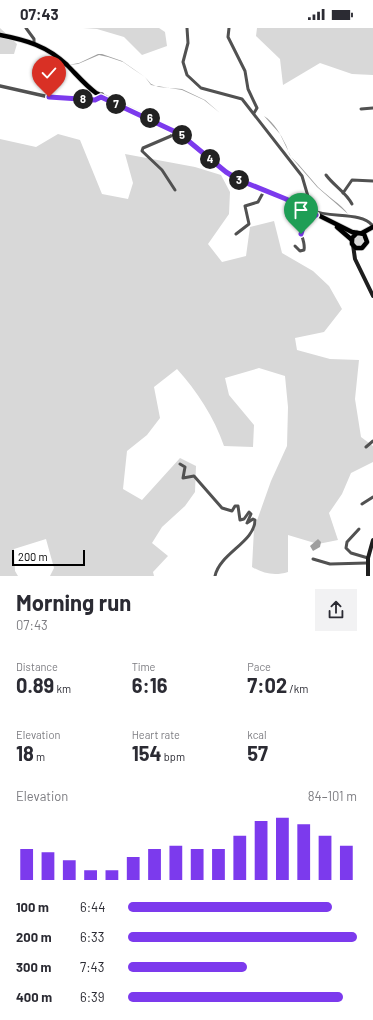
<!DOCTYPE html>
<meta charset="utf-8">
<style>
body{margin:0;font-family:Barlow,sans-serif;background:#f2f2f3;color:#2b2b33;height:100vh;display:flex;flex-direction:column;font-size:15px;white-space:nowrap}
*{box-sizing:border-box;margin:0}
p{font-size:13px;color:#7c7c81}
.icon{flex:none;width:22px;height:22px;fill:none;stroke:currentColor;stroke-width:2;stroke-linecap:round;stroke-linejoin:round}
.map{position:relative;height:548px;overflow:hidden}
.drawer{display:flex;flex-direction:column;background:#fff;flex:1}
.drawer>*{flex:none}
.scale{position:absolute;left:12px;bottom:10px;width:73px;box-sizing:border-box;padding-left:4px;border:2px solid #000;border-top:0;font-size:11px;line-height:14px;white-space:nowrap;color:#000;-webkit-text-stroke:3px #fff;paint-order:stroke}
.pin{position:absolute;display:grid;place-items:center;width:34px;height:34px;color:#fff;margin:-41px -17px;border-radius:50% 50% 50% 0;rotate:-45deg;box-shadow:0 0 4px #0007}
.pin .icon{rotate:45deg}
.km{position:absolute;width:20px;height:20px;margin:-10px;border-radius:50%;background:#222;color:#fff;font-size:11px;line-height:20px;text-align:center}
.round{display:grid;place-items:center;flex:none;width:42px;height:42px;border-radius:0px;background:#f2f2f3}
.head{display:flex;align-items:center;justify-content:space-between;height:68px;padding:0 16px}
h1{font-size:22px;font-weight:700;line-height:30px}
.figures{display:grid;grid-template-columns:repeat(3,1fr);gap:6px;height:68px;padding:4px 16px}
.figures div{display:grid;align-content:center}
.figures b{font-size:20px;font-weight:700}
.figures small{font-size:11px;font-weight:400}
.figures p{font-size:11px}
.chart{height:112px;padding:8px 16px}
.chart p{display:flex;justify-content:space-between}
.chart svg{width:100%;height:72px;margin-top:4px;stroke:#7c3aed;stroke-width:6}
ul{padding:0 16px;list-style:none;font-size:13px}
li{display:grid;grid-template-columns:64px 48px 1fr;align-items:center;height:30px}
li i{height:10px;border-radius:5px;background:#7c3aed}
.status{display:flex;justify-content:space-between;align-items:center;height:28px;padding:0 20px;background:#fff;direction:ltr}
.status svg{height:11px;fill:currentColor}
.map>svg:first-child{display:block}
.green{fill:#d8d8d8}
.water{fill:#9f9f9f}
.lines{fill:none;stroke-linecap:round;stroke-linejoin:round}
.primary-casing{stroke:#dbdbdb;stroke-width:6}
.minor{stroke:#515151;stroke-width:3}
.tertiary{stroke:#515151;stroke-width:3.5}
.secondary{stroke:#1e1e1e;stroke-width:4}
.primary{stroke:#000;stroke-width:4.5}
.route-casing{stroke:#fff;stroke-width:8}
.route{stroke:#7c3aed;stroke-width:5}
</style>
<div class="status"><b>07:43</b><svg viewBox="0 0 49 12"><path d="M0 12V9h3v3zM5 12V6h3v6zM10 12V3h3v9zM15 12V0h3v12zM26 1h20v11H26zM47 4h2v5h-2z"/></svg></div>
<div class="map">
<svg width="373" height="548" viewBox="0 0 373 548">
<rect width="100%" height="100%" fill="#fff"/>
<g class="green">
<path d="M0 0 17 16 14 26H0Z"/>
<path d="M83 0H159L165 4 167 18 142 27 124 9 97 1Z"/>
<path d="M257 0H373V47L352 46 320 35 283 57 280 31 256 8Z"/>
<path d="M58 106 80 112 102 166 128 171 133 155 125 126 195 139 221 147 230 164 229 186 208 216 222 234 246 228 250 199 274 193 282 225 313 243 329 258 342 281 324 304 295 310 297 322 330 331 359 332 355 371 361 409 373 418V434L351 445 342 466 329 485 338 512 318 516 288 507V544C275 548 264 546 252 539L254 501 271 453 287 418 288 379 285 348 259 340 225 350 229 367 254 397 253 419 224 418C214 389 197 363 177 341L154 359 160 390 147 407 127 423 123 461 142 472 180 430 196 438 195 464 185 478 162 499 152 515 168 528 153 544 154 548H50L54 540 46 511 14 521 15 543 18 548H0V111L36 119Z"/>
<path d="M357 207H362L366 212 364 217 358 219 353 215V210Z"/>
</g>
<g class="water">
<path d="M98 26H102L122 33 145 49 151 56 159 59 182 61 205 72 220 85 239 86 220 85 204 72 182 62 151 57 145 49 133 41 123 34 108 29 99 27 78 36 68 37 79 35Z"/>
<path d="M264 88C274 94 281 107 286 117 288 121 288 125 291 129 301 138 309 149 318 159 326 167 342 177 348 186L317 159 291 129 280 106Z"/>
<path d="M318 511 321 514 320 519 313 523 310 518Z"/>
</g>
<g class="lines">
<defs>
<g id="primary">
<path d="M0 7C26 12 47 18 67 37 77 47 85 57 96 65L182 107 226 144 239 152 286 171 352 204 364 206 367 214 362 220H356L352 216V210L357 205"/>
<path d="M337 199 352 212"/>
<path d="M362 205 373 199"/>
</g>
</defs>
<use href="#primary" class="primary-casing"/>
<g class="minor">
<path d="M26 0 34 11V15"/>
<path d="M187 0 188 15 183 34 187 47 201 60 242 71 302 148 312 182C329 191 361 183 373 198"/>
<path d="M229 0 228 9 245 43 248 61 257 80 254 85"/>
<path d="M361 81 373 80"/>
<path d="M175 103 171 108 143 120 142 123 162 142 175 162"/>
<path d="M326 147C334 158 346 164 352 176"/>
<path d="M343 165 352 152 373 153"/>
<path d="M236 206 249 196 245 178 258 174 264 163"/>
<path d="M295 218 300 223 304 222C306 213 298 206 303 197 306 193 313 190 316 187"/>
<path d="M366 419 373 413"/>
<path d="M180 436 185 439 183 450 194 448 222 480 232 483 235 478H238L240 492 244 491 249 484 251 486 247 495 253 491 255 492C255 514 220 525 215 548"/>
<path d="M362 476 373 469"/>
<path d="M359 501 347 514 346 520 351 525 368 530"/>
<path d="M313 531 330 536 367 535"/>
</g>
<path class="tertiary" d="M0 58 49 69 95 72 99 71 102 66"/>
<g class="secondary">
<path d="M353 217 355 231 373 268"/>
<path d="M368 548V530L373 512"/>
</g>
<use href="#primary" class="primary"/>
</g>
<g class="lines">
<defs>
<path id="route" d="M49 69 95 72 101 69 180 106 226 144 239 152 286 171 316 187 304 196 301 206"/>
</defs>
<use href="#route" class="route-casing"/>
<use href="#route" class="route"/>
</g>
</svg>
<div class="scale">200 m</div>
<div class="pin" style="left:301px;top:206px;background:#1e9e55"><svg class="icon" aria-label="arrive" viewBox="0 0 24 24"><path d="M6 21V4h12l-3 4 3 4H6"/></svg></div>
<div class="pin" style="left:49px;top:69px;background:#d93025"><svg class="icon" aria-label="check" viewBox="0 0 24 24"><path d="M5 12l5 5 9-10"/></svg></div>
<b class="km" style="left:239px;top:152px">3</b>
<b class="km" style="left:210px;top:131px">4</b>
<b class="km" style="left:182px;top:107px">5</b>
<b class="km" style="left:150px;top:90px">6</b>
<b class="km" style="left:116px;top:76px">7</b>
<b class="km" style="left:83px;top:71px">8</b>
</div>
<section class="drawer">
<div class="head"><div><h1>Morning run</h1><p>07:43</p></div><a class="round"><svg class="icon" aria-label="share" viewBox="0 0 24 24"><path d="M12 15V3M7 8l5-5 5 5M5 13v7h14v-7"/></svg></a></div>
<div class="figures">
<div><p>Distance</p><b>0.89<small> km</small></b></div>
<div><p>Time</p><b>6:16</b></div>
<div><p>Pace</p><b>7:02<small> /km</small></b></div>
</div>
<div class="figures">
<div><p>Elevation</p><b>18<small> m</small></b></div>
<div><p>Heart rate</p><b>154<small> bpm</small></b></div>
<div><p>kcal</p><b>57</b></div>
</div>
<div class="chart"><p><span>Elevation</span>84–101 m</p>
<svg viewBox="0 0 160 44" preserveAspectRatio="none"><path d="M5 44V25M15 44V27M25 44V32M35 44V38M45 44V38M55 44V30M65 44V25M75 44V23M85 44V25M95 44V25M105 44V17M115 44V8M125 44V6M135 44V10M145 44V17M155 44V23"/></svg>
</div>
<ul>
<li><b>100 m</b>6:44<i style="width:89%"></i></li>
<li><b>200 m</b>6:33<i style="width:100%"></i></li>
<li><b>300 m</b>7:43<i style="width:52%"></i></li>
<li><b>400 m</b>6:39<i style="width:94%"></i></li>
</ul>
</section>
